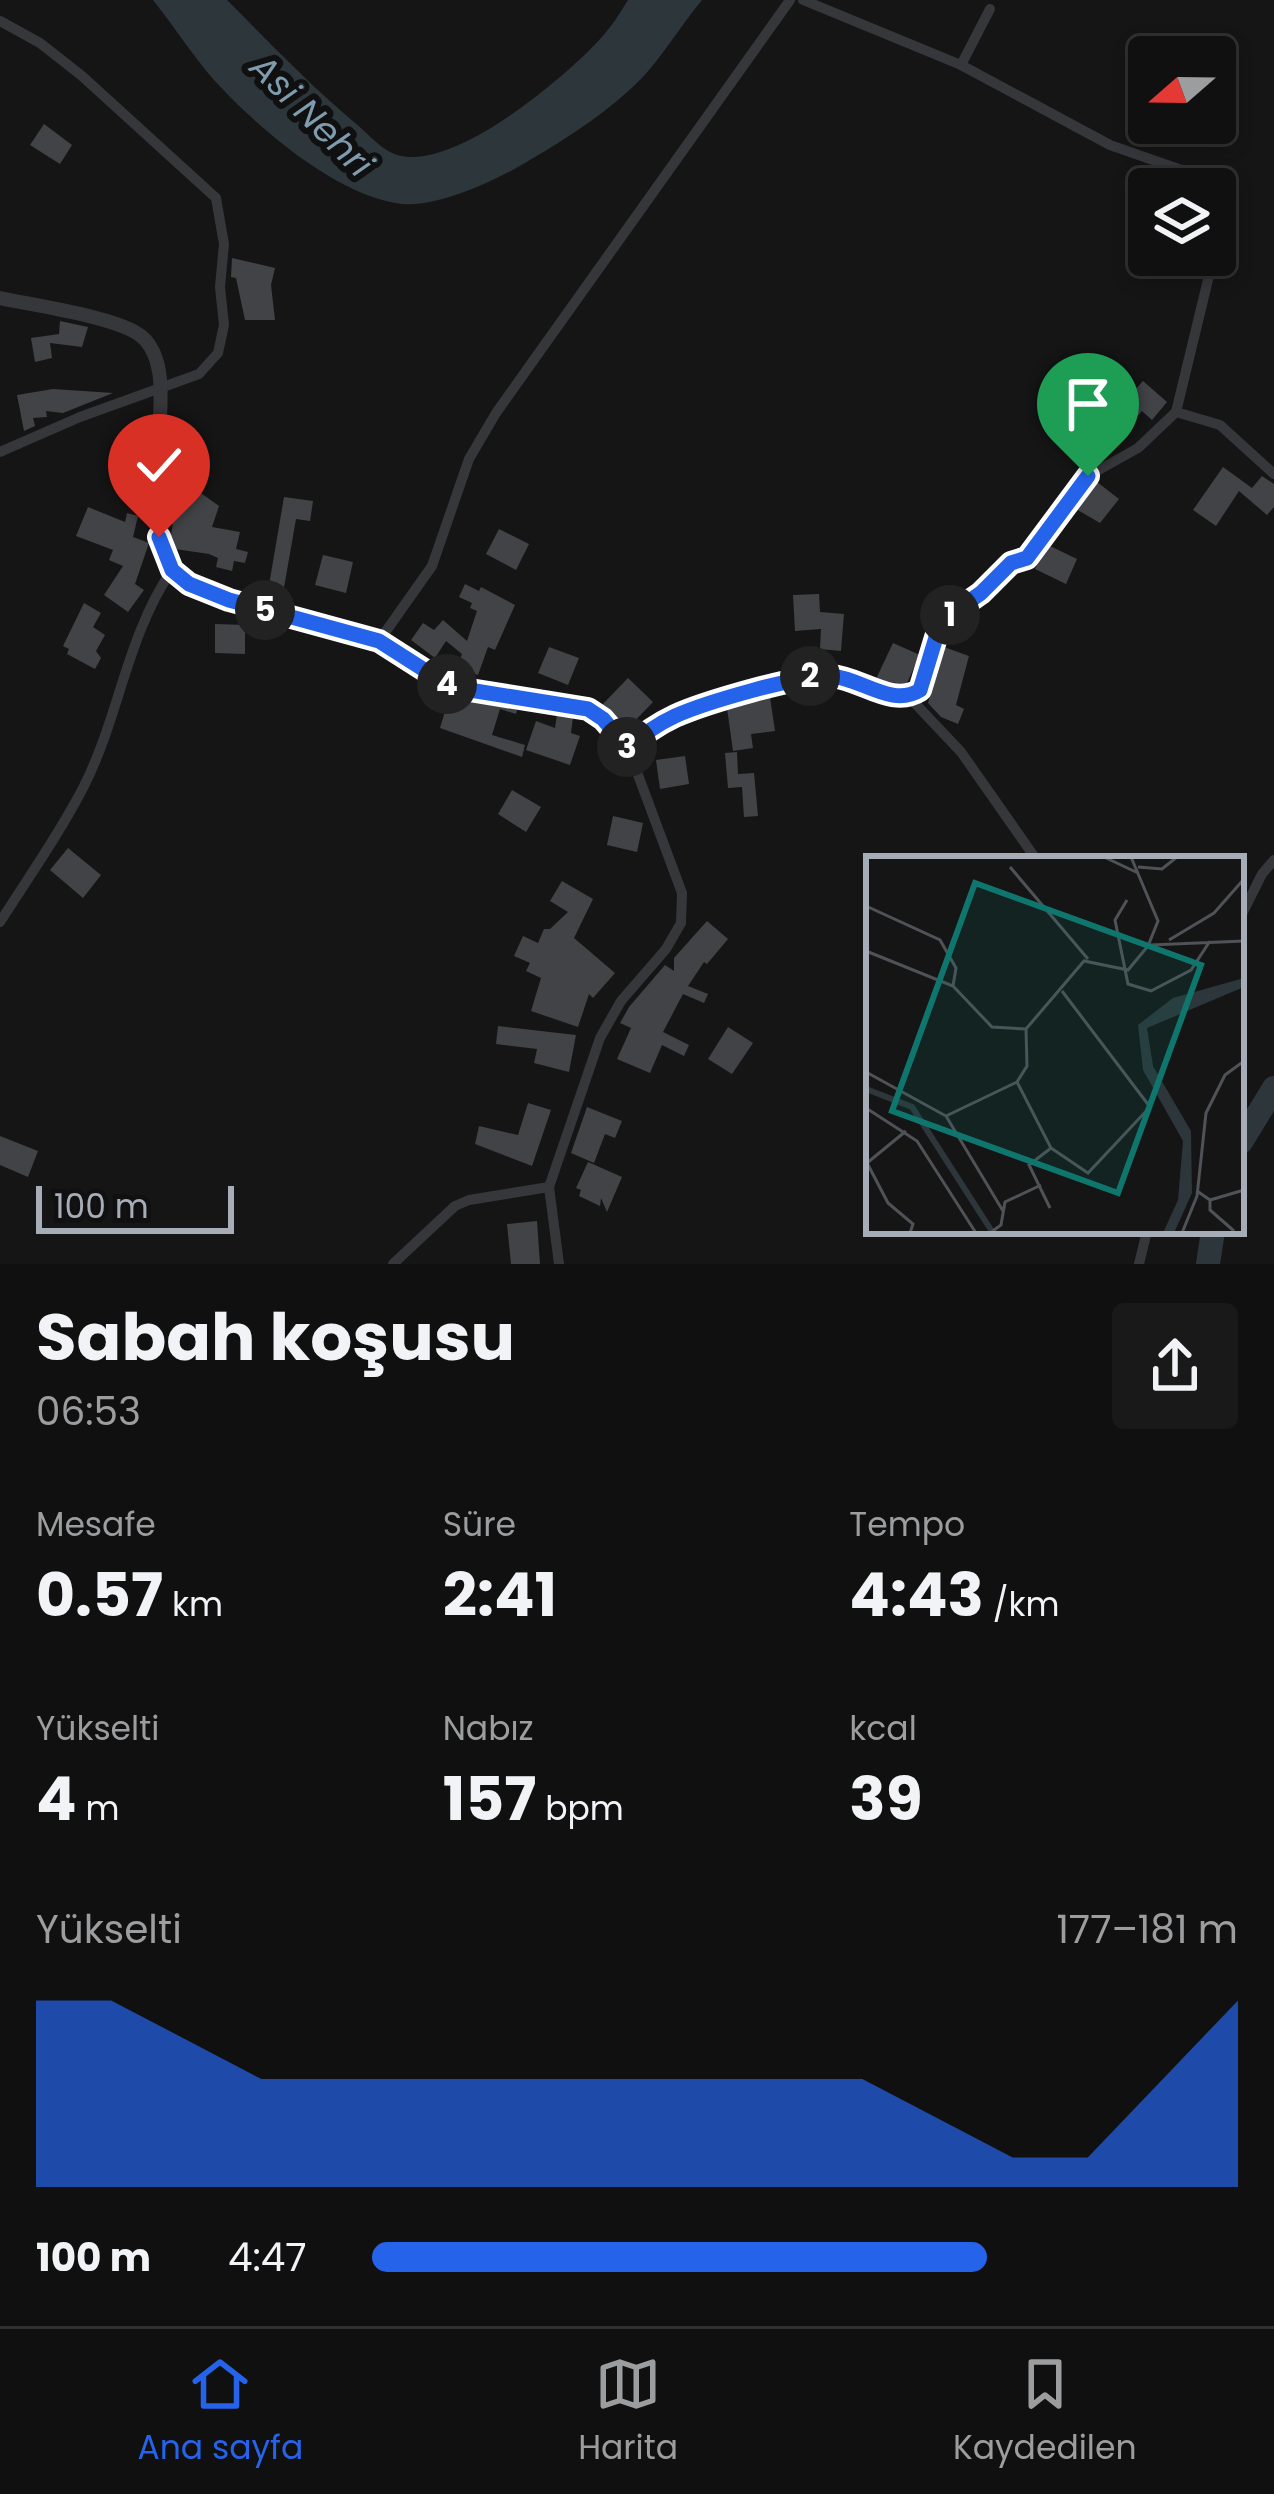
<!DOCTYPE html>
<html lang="tr">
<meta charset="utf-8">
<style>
body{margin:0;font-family:Poppins,sans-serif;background:#191919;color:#f1f3f6;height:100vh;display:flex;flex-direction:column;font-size:45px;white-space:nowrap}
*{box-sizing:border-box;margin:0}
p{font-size:39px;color:#9c9d9f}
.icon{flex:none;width:66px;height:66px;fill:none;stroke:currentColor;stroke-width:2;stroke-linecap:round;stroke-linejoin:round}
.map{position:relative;height:1264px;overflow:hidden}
.sheet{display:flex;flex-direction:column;background:#101010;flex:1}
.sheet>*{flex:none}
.needle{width:78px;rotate:250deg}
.fabs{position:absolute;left:1128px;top:36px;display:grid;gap:24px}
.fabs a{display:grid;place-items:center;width:108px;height:108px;border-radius:12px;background:#101010;box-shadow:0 6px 18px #0003,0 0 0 3px #303030;font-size:60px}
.scale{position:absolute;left:36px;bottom:30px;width:198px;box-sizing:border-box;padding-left:12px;border:6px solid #a7adb6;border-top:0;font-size:33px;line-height:42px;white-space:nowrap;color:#a7adb6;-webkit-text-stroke:9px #101011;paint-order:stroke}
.pin{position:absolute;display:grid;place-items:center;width:102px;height:102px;color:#fff;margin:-123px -51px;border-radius:50% 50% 50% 0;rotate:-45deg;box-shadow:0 0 12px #0007}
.pin .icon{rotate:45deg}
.km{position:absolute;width:60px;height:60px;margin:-30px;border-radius:50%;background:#222;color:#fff;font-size:33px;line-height:60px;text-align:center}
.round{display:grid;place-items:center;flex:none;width:126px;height:126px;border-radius:12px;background:#191919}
.headline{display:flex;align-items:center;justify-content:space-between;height:204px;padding:0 36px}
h1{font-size:66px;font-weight:700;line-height:90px}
.metrics{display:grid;grid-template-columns:repeat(3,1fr);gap:18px;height:204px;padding:12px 36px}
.metrics div{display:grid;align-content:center}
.metrics b{font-size:60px;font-weight:700}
.metrics small{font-size:33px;font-weight:400}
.metrics p{font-size:33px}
.chart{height:336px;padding:24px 36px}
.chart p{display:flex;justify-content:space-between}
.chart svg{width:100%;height:216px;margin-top:12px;fill:#2563eb;opacity:.7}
ul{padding:0 36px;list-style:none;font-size:39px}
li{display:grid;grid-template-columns:192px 144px 1fr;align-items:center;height:90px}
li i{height:30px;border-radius:15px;background:#2563eb}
.menu{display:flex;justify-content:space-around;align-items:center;height:168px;border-top:3px solid #303030;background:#101010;font-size:33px;color:#9c9d9f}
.menu a{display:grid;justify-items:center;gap:6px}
.menu .current{color:#2563eb}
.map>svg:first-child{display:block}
.water{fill:#2d363b}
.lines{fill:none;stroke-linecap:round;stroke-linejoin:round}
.river{stroke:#2d363b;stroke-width:24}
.building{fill:#414346}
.minor{stroke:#36373b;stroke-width:10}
.tertiary{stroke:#36373b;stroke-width:14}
.route-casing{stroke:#fff;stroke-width:24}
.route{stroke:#2563eb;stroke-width:15}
.labels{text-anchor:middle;stroke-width:12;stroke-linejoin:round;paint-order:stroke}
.water-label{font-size:36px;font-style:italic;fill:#7f9caf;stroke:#101011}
.inset-river{fill:none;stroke:#2d363b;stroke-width:6}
.inset-road{fill:none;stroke:#4f5256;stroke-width:3}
.view{fill:#0f766e;fill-opacity:0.15;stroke:#0f766e;stroke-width:6}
.inset-edge{fill:none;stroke:#a7adb6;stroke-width:6}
</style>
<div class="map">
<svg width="1274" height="1264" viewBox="0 0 1274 1264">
<rect width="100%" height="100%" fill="#151516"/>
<path class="water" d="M153 0H227C269 42 309 84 354 122 365 131 377 145 390 152 444 181 567 76 601 38 612 26 620 13 628 0H702C681 25 663 56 641 79 609 111 569 137 530 160 499 179 438 208 402 204 336 196 257 127 214 80 192 55 174 26 153 0Z"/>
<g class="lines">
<g class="river">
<path d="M1241 1142 1274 1088"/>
<path d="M1208 1264 1213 1231"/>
</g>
</g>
<g class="building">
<path d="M44 124 72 145 60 164 30 145Z"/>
<path d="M232 258 275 268 271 285 275 320H245L236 278 231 277Z"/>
<path d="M60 321 88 327 82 347 50 343 52 358 35 362 31 338 59 334Z"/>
<path d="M1143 381 1167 402 1152 420 1142 411 1116 442 1090 428 1107 392 1121 405Z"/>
<path d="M53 389 113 393 63 413 46 411 47 417 33 418 35 426 24 431 17 395Z"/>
<path d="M1223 467 1252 488 1262 476 1274 484V507L1267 515 1239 491 1216 526 1193 510Z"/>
<path d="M167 473H184V481L219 506 212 527 240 532 236 549 248 552 245 563 234 561 232 571 216 567 218 558 209 554 175 549 171 536 178 486 175 485 167 505Z"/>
<path d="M1097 482 1119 499 1100 523 1076 509Z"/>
<path d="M284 497 313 501 310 521 296 519 282 599 267 597Z"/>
<path d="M88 507 125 522 127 513 138 516 133 537 149 543 135 584 144 590 128 612 104 595 123 566 109 560 113 550 76 536Z"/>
<path d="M499 529 529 544 516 570 486 554Z"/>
<path d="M1048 545 1077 559 1066 584 1035 569Z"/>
<path d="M323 555 353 562 346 593 315 585Z"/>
<path d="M465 584 479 591 481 587 515 605 495 650 488 647 478 675 457 668 462 654 446 641 435 658 411 640 423 623 434 630 443 620 467 641 477 611 470 608 472 603 459 597Z"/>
<path d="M819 594 820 612 844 614 841 651 820 649 821 629 795 631 793 595Z"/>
<path d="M84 603 101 613 93 627 105 635 96 651 101 658 95 669 67 654 69 649 63 646Z"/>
<path d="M215 624 245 625V654L215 653Z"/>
<path d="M893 643 920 655 906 685 876 679Z"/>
<path d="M549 647 579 658 568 685 538 673Z"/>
<path d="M944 647 969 656 956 705 964 709 958 724 941 717 928 703Z"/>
<path d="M628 678 653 702 627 729 602 705Z"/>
<path d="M770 697 775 731 751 734 753 748 733 751 727 708Z"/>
<path d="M449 698 518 706 516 714 500 709 492 735 525 745 522 757 440 728Z"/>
<path d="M557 714 573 717 571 733 580 736 570 765 526 750 536 721 555 728Z"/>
<path d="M737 752 738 774 754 773 758 816 744 817 742 787 728 788 725 753Z"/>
<path d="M685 756 689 784 660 789 656 760Z"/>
<path d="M512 790 541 807 526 832 498 814Z"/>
<path d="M613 816 643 823 637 852 607 845Z"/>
<path d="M68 848 101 875 83 898 50 870Z"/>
<path d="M562 881 593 899 574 938 615 973 593 998 589 994 578 1027 531 1011 541 978 526 971 530 963 514 956 523 936 538 943 544 929H550L568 912 550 901Z"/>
<path d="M707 921 728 939 707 964 704 962 688 986 708 994 704 1003 683 994 663 1032 689 1045 684 1056 662 1045 650 1073 617 1059 631 1028 620 1023 629 1007 665 965 674 971V958Z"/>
<path d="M498 1026 576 1035 569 1072 534 1063 537 1049 496 1044Z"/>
<path d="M728 1027 753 1043 732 1074 708 1059Z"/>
<path d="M528 1103 551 1110 532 1166 475 1144 479 1126 518 1135Z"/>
<path d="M587 1107 622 1121 615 1138 605 1134 594 1163 571 1153Z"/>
<path d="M0 1136 38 1151 28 1177 0 1165Z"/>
<path d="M588 1162 622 1177 607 1212 601 1198 600 1206 579 1196 581 1190 576 1188Z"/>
<path d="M537 1221 540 1264H511L507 1224Z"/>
</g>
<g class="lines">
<g class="minor">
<path d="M803 0 961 65 1110 145 1230 187 1215 250"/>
<path d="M0 21 40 43 82 76 216 198 224 244 220 287 224 325 218 353 199 374 80 417 0 452"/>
<path d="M961 65 990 9"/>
<path d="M1176 412 1214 255"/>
<path d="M379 641 432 566 469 459 496 413 790 0"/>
<path d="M909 697 961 752 1036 859"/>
<path d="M1241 916 1262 874 1274 860"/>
<path d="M0 922C28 878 60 833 84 786 119 717 127 635 172 570"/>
<path d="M393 1264 455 1206 469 1200 549 1187"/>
<path d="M559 1264 549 1187 600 1038 621 1001 666 949 681 923 682 893 628 748C642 735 657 724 675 716 704 703 801 674 831 676 861 677 892 708 920 690L942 621 981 593 1011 563 1027 558 1088 476 1138 448 1176 412 1220 425 1274 474"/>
<path d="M1139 1264 1147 1231"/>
</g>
<path class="tertiary" d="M0 298C32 305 118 317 141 336 191 376 124 515 176 573 204 604 330 627 374 640 404 649 426 678 453 687 466 691 484 690 498 692 528 696 558 702 588 709L603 719 628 748"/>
</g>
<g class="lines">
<defs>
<path id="route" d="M159 537 172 570 189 584 229 600 379 641 451 687 588 709 603 719 628 748C642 735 658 724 675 716 704 703 801 674 831 676 861 678 892 708 920 690L941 621 981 593 1011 563 1027 558 1088 476"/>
</defs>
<use href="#route" class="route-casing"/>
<use href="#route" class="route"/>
</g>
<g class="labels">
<g class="water-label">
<text transform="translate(312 115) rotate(45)" y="13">Asi Nehri</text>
</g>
</g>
<g transform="translate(866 856)">
<rect width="378" height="378" fill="#151516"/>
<path d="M378 122V131L281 172 287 210 325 275 326 337 308 377H297L312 344 317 285 277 214 272 169 307 142Z" fill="#2d363b"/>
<path class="inset-river" d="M0 233 46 251 127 377"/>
<path class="inset-road" d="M238 1 272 17M144 11 222 103M272 11 296 13 311 1M261 44 249 64 262 128 285 135 325 114 344 85M0 50 74 84 90 112 87 130M303 84 348 57 378 23M285 89 378 85M0 95 87 130 126 171 160 173 218 105 262 114 282 90 292 65 265 1M160 173 161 210 151 226 185 292 163 309 184 352M0 216 80 260 137 355M0 252 51 285 110 377M80 260 151 226M185 292 222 317 284 251 196 135M0 305 22 347 47 368 44 377M1 307 40 275M331 335 344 344 378 334M344 344V354L368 375M124 377 135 369 139 346 175 329M316 377 331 340 340 257 359 219 378 205"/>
<path class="view" d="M109 27 335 109 252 337 26 255Z"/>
<rect width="378" height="378" class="inset-edge"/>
</g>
</svg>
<div class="fabs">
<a><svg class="needle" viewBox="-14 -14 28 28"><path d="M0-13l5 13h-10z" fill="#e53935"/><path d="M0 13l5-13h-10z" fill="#9c9d9f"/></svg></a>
<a><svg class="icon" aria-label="layers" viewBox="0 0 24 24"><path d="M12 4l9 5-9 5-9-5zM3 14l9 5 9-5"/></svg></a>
</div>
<div class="scale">100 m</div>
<div class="pin" style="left:1088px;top:476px;background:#1e9e55"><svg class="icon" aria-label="arrive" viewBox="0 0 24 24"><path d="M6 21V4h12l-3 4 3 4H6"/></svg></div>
<div class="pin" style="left:159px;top:537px;background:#d93025"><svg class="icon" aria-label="check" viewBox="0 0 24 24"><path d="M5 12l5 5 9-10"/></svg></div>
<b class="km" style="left:950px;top:615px">1</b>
<b class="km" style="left:810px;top:676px">2</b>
<b class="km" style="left:627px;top:747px">3</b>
<b class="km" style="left:447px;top:684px">4</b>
<b class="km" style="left:265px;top:610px">5</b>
</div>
<section class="sheet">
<div class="headline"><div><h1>Sabah koşusu</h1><p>06:53</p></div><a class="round"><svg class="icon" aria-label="share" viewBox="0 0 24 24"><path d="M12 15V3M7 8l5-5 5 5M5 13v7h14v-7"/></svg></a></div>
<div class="metrics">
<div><p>Mesafe</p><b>0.57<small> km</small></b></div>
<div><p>Süre</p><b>2:41</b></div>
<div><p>Tempo</p><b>4:43<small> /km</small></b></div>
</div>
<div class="metrics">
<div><p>Yükselti</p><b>4<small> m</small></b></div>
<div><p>Nabız</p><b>157<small> bpm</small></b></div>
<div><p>kcal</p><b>39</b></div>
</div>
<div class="chart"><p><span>Yükselti</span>177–181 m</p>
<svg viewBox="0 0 160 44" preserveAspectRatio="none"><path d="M0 44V6L10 6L20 14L30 22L40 22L50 22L60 22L70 22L80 22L90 22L100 22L110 22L120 30L130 38L140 38L150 22L160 6V44z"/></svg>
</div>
<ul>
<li><b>100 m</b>4:47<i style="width:71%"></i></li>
</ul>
</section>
<nav class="menu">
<a class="current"><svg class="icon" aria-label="home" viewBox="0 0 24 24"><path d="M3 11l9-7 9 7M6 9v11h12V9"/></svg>Ana sayfa</a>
<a><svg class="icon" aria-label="map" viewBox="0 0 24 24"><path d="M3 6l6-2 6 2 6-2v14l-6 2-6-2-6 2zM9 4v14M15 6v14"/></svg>Harita</a>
<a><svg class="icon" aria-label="saved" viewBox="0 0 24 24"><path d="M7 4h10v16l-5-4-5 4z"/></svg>Kaydedilen</a>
</nav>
